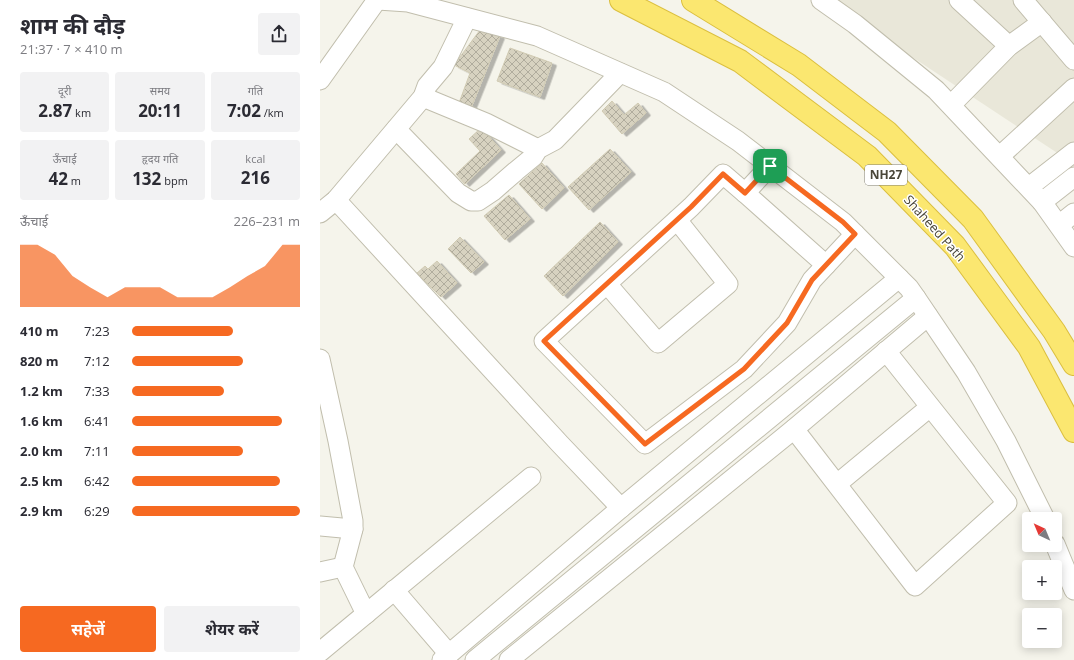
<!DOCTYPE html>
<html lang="hi">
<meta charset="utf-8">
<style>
body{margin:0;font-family:"Open Sans","Noto Sans Devanagari",sans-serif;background:#f2f2f3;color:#2b2b33;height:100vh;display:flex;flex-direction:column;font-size:15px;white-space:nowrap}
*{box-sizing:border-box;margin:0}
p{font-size:13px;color:#7c7c81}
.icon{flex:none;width:22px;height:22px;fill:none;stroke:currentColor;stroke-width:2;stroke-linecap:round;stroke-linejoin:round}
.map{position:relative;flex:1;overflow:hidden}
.sheet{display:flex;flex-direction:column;background:#fff;width:320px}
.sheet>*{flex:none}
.needle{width:26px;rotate:316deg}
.controls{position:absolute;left:702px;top:512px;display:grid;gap:8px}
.controls a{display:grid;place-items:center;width:40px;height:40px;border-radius:4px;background:#fff;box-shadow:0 2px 10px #0003;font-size:20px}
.pin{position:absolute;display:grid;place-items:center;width:34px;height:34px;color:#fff;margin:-17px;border-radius:8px;box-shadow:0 2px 6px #0006}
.round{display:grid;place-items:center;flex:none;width:42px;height:42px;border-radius:4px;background:#f2f2f3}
.summary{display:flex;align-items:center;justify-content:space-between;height:68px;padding:0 20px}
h1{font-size:22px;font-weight:700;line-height:30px}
.figures{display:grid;grid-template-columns:repeat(3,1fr);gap:6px;height:68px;padding:4px 20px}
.figures div{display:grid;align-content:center;border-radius:4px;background:#f2f2f3;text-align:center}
.figures b{font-size:17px;font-weight:700}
.figures small{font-size:11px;font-weight:400}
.figures p{font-size:11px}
.chart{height:112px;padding:8px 20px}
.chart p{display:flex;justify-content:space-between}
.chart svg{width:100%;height:72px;margin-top:4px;fill:#f66921;opacity:.7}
.primary-button{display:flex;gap:8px;margin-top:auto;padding:8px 20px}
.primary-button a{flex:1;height:46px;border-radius:4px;background:#f66921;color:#fff;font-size:16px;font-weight:700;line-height:46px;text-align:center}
.primary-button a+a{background:#f2f2f3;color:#2b2b33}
ul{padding:0 20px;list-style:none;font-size:13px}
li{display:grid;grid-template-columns:64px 48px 1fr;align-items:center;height:30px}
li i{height:10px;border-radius:5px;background:#f66921}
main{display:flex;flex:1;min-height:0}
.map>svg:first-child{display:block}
.residential{fill:#e9e7d9}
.building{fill:url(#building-cross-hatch);stroke:#d1cbb3;filter:url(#shadow)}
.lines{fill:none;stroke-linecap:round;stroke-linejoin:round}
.minor-casing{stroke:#c1bead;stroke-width:21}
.highway-casing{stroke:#dbbf3f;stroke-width:24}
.minor{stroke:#fff;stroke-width:19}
.highway{stroke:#fbe770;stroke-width:22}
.route-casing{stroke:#fff;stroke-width:8}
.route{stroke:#f66921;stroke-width:5}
.labels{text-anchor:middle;stroke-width:3;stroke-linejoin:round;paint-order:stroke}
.shield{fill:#fff;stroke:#807e74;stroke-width:1}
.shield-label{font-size:12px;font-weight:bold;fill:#494639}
.street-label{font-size:13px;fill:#494639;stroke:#fff}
</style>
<main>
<section class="sheet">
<div class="summary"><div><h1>शाम की दौड़</h1><p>21:37 · 7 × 410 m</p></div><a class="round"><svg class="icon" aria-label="share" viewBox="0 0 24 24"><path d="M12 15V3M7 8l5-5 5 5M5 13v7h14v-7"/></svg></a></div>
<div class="figures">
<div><p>दूरी</p><b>2.87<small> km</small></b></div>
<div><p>समय</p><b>20:11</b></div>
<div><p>गति</p><b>7:02<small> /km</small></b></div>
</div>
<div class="figures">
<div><p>ऊँचाई</p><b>42<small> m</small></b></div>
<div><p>हृदय गति</p><b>132<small> bpm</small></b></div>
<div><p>kcal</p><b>216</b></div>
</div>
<div class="chart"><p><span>ऊँचाई</span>226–231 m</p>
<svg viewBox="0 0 160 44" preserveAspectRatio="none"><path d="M0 44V6L10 6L20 12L30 25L40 32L50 38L60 32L70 32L80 32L90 38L100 38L110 38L120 32L130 25L140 19L150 6L160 6V44z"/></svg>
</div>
<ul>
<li><b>410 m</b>7:23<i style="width:60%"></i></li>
<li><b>820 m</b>7:12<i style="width:66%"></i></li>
<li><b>1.2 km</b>7:33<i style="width:55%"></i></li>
<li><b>1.6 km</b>6:41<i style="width:89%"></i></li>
<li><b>2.0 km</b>7:11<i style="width:66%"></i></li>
<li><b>2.5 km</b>6:42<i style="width:88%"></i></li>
<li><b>2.9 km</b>6:29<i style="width:100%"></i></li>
</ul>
<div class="primary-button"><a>सहेजें</a><a>शेयर करें</a></div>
</section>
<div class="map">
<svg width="754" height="660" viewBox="0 0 754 660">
<defs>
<pattern id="building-cross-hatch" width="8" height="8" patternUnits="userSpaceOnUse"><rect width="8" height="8" fill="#d7d2c0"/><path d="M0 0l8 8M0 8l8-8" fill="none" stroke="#b0ac9d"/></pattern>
<filter id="shadow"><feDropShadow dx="4.5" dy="2.5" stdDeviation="0" flood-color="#0004"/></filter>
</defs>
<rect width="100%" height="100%" fill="#f5f4eb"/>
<path class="residential" d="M506 0H754V164Z"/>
<g class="building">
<path d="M160 30 180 36 151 108 139 103 150 73 134 65Z"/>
<path d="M190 48 232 63 220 97 177 81Z"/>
<path d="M292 101 304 115 318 103 326 113 302 134 282 111Z"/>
<path d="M161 128 181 150 145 184 136 174 160 151 149 139Z"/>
<path d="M290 149 311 172 269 210 248 187Z"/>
<path d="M222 163 244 188 222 209 199 184Z"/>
<path d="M189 195 210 219 185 240 164 216Z"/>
<path d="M280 222 298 242 243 296 224 276Z"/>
<path d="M140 237 164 262 151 273 128 249Z"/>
<path d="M117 261 137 283 121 297 97 273 105 266 108 269Z"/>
</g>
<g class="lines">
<defs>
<g id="minor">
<path d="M58 0 88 2 217 36 344 92 418 141 523 222 589 288 596 298 646 372 686 441 725 519"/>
<path d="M501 0 535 24 616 90 722 202 754 247"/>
<path d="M639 0 689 46"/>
<path d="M703 0 754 60"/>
<path d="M0 80 57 0"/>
<path d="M103 97 166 123 218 149"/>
<path d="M631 105 689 46 722 22"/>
<path d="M76 129 138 193 151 201H158L173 191 196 171 213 157 218 149 235 140 300 73"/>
<path d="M680 156 754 88"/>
<path d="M450 166 425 193 403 174 371 207 224 341 325 444 424 369 467 323 492 280 535 234"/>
<path d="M709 187 754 152"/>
<path d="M425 193 506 265"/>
<path d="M16 200 240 444 301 508"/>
<path d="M722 202 754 177"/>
<path d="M0 213 16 200 103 97 107 86 123 67 147 18"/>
<path d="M739 225 754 213"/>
<path d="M287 284 338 343 408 284 357 220"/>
<path d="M0 359 18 441 33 521V529L23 567 46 614"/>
<path d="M474 429 595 586 687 503 566 351"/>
<path d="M517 484 610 407"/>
<path d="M0 526 33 529"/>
<path d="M735 544 754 590"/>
<path d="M0 572 23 567"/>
<path d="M74 590 129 654"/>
<path d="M0 652 211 477"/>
<path d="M122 660 301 508 579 278"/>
<path d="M155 660 596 298"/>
<path d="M189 660 474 429 608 316"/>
</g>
<g id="highway">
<path d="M301 0 420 61 547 156 635 246 709 347 754 431"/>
<path d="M373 0 479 65 567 132 653 219 734 331 754 364"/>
</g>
</defs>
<use href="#minor" class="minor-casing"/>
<use href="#highway" class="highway-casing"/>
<use href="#minor" class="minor"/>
<use href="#highway" class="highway"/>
</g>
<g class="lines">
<defs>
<path id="route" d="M450 166 523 222 535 234 492 280 467 323 424 369 325 444 224 341 371 207 403 174 425 193Z"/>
</defs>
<use href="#route" class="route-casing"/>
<use href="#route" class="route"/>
</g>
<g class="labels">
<rect class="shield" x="545" y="165" width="42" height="20" rx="3"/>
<g class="shield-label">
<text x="566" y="179">NH27</text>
</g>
<g class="street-label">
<text transform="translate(615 228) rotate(48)" y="5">Shaheed Path</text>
</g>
</g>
</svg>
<div class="controls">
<a><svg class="needle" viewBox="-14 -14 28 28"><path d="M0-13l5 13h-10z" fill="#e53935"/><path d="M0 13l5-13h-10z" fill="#7c7c81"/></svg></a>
<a>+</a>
<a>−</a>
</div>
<div class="pin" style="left:450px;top:166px;background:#1e9e55"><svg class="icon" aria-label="arrive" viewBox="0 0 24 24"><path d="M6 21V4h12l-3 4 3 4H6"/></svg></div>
</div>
</main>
